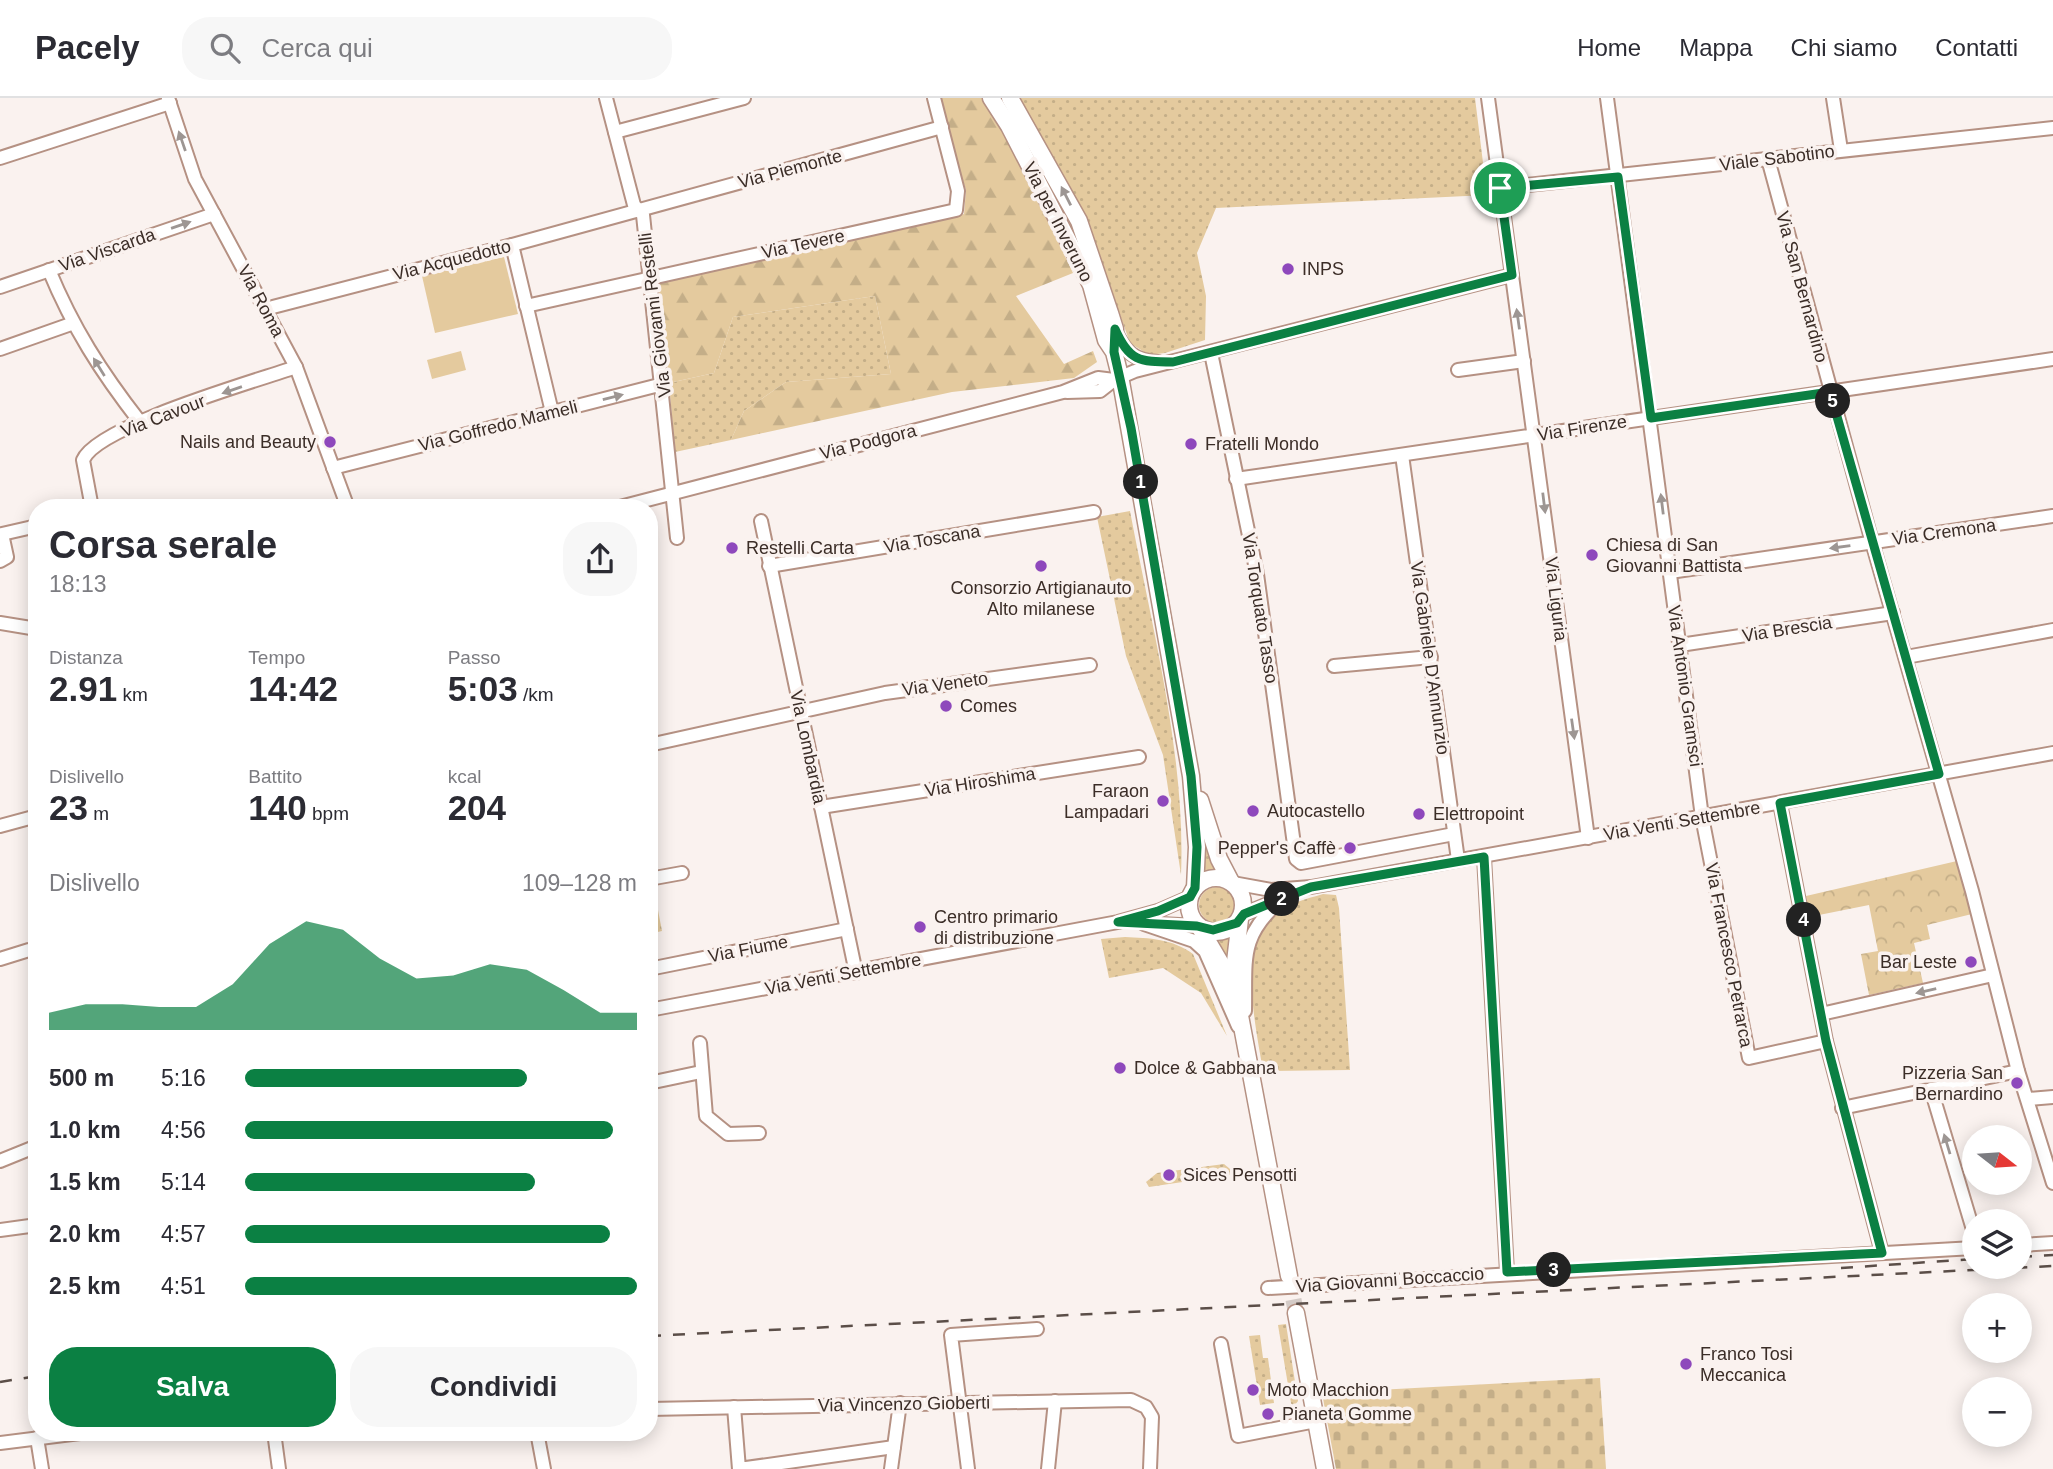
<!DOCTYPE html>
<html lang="it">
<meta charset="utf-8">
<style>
body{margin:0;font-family:Arial,sans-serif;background:#f7f7f7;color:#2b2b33;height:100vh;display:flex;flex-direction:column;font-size:26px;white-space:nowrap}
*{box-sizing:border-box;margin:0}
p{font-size:23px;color:#7c7c81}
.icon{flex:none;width:38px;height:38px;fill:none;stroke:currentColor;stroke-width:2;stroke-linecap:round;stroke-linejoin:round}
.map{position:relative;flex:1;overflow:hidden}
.drawer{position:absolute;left:28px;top:401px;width:630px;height:942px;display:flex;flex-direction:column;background:#fff;border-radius:28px;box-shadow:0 4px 18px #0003}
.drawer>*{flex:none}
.needle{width:46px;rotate:107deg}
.tools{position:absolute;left:1962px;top:1027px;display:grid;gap:14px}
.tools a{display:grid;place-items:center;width:70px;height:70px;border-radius:50%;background:#fff;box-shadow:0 4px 18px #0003;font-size:35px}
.pin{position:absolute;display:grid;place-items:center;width:60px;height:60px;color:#fff;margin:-30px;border:4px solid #fff;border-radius:50%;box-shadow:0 2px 7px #0007}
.km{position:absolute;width:35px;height:35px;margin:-18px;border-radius:50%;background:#222;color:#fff;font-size:19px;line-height:35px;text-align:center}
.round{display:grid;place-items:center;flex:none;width:74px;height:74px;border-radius:28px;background:#f7f7f7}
.summary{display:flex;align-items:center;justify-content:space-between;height:119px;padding:0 21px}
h1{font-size:38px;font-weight:800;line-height:52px}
.stats{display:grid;grid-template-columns:repeat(3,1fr);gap:10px;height:119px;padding:7px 21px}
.stats div{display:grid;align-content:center}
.stats b{font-size:35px;font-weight:800}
.stats small{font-size:19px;font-weight:400}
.stats p{font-size:19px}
.chart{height:196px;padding:14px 21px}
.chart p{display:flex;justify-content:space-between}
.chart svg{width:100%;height:126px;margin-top:7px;fill:#0b8043;opacity:.7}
.cta{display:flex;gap:14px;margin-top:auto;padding:14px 21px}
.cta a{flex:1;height:80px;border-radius:28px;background:#0b8043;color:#fff;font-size:28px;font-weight:800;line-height:80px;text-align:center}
.cta a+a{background:#f7f7f7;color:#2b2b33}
ul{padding:0 21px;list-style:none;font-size:23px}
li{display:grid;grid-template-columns:112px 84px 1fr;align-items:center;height:52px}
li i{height:18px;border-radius:9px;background:#0b8043}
header{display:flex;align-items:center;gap:42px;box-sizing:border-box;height:98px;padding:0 35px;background:#fff;border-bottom:2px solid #e1e1e2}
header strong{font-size:33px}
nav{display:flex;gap:38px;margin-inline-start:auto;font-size:24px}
.search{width:490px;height:63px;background:#f7f7f7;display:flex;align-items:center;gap:18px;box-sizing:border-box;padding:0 24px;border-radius:28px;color:#7c7c81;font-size:26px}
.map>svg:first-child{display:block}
.grass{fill:url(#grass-dots)}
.forest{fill:url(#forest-firs)}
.cemetery{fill:url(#cemetery-stones)}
.park{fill:url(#park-crowns)}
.garden{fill:#e4ca9e}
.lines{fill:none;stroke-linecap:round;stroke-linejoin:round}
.major-tunnel{stroke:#d4cbc7;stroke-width:16;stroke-dasharray:16 8;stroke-linecap:butt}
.minor-casing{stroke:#b59183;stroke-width:16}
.major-casing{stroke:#b59183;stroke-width:19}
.minor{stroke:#fff;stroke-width:12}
.major{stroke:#fff;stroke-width:16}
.rail{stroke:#5b4e48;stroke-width:2.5;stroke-dasharray:12 12;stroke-linecap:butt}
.oneway{fill:#9d9693}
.route-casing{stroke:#fff;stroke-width:14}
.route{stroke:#0b8043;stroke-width:9}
.poi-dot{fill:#8e48bc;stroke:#faf2ef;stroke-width:2.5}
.labels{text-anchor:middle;stroke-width:7;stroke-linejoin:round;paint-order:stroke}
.street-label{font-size:18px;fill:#3b2d27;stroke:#faf2ef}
.poi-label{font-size:18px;fill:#3b2d27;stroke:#faf2ef;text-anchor:start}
</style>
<header>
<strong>Pacely</strong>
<div class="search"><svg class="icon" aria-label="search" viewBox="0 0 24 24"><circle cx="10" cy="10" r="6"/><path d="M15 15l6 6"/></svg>Cerca qui</div>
<nav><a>Home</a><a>Mappa</a><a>Chi siamo</a><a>Contatti</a></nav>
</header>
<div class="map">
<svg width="2053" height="1371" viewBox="0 0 2053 1371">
<defs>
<pattern id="grass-dots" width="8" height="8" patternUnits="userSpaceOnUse" patternTransform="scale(1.75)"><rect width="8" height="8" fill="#e4ca9e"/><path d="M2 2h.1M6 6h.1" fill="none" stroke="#c4ae88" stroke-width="1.8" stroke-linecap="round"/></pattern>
<pattern id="forest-firs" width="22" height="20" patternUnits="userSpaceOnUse" patternTransform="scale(1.75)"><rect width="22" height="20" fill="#e4ca9e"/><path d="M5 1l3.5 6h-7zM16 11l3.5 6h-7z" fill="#c4ae88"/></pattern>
<pattern id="cemetery-stones" width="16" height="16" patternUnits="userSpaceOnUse" patternTransform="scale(1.75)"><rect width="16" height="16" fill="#e4ca9e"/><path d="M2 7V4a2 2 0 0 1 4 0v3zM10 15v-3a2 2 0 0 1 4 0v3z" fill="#c4ae88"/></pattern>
<pattern id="park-crowns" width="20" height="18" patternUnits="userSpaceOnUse" patternTransform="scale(1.75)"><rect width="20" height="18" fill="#e4ca9e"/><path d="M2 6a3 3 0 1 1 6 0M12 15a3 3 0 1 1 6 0" fill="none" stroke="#c4ae88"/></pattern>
</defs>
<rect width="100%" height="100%" fill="#faf2ef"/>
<g class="grass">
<path d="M1018 0H1475L1487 97 1216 110 1197 155 1206 198 1205 242 1165 255 1149 257 1130 245 1089 130Z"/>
<path d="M875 198 891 276 786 284 744 313 731 342 675 354 669 285 714 275 733 219Z"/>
<path d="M1130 413C1152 530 1186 659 1181 777L1163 657 1126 558 1097 419Z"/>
<path d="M1199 716 1222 777 1201 779Z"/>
<path d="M649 786H653L662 833 649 836Z"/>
<circle cx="1217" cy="807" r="18"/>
<path d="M1323 796 1336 797 1339 810 1350 972 1263 973C1257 935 1236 845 1272 816 1286 806 1306 801 1323 796Z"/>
<path d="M1235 832 1231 878 1211 837Z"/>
<path d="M1125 839C1149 840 1173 841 1193 856L1227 938 1201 895 1163 870 1109 880 1101 841Z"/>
<path d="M1224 1066 1236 1076 1149 1089 1146 1084 1157 1075Z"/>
<path d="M1286 1226 1298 1303 1292 1311 1278 1227Z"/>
<path d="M1260 1237 1263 1260H1268L1274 1305 1260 1307 1249 1238Z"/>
</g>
<path class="forest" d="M936 0H983L1011 45 1073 175 1016 198 1064 266 1093 253 1097 264 1074 280 952 294 731 342 744 313 786 284 891 276 875 198 733 219 714 275 669 285 658 185 964 116 966 92Z"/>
<path class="cemetery" d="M1600 1280 1606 1371H1336L1322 1295Z"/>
<path class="park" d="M1957 763 1972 816 1927 827 1930 841 1914 845 1923 885 1869 897 1861 856 1878 853 1869 807 1809 819 1806 798Z"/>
<g class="garden">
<path d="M504 159 518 216 435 235 422 178Z"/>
<path d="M461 253 466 272 432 281 427 262Z"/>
</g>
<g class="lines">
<path class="major-tunnel" d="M1289 1178 1296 1215"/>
<defs>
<g id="minor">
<path d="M168 0 195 81 296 269 348 410"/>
<path d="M606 0 634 107 643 117 677 440"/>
<path d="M1488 0 1588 740"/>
<path d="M1607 0 1702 719 1749 960 1826 943"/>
<path d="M1833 0 1841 52"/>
<path d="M615 34 744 0"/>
<path d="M0 60 170 5"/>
<path d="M1768 61 1872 444 1972 793 2018 973 2053 1085"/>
<path d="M1500 90 2053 30"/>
<path d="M512 147 552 314"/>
<path d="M49 172C73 230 101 274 140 324"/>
<path d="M0 189 214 116"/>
<path d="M526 208 956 112 958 93 934 0"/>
<path d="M265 211 512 147 942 29"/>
<path d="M1115 232C1125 254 1134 263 1158 264"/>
<path d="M0 251 71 226"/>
<path d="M1211 255 1257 476 1296 761 1301 765 1454 736"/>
<path d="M1458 272 1524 263"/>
<path d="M1067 294 1100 293 1114 282 1135 273 1512 177"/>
<path d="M1402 357 1458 762"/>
<path d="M333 370 663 286"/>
<path d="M1236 381 2053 261"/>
<path d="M92 410 83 362C97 328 256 283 296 269"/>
<path d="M616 410 1063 294 1098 280 1114 282"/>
<path d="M761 423 856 875"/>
<path d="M0 463 7 459 2 436 37 428"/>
<path d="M769 468 1094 414"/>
<path d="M1670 474 2053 418"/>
<path d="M0 525 37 531"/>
<path d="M1680 547 1893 515"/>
<path d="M1906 559 2053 532"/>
<path d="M1334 568 1431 559"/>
<path d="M649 647 885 595 1090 567"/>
<path d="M1780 705 1826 943 1882 1155"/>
<path d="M821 709 1139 659"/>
<path d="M0 728 37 718"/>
<path d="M1484 759 1507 1174"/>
<path d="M649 781 682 775"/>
<path d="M1233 785 1271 792 1311 789 2053 655"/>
<path d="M1244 816 1273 804"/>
<path d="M1144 826 1194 843 1205 853 1238 928"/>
<path d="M1161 826 1197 828"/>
<path d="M0 861 29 852"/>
<path d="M649 871 847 831"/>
<path d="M649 912 1118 824 1158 813 1190 799"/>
<path d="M1245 913C1246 860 1239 838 1282 801"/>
<path d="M1821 916 1993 877"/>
<path d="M700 945 706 1018 728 1036 759 1035"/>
<path d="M649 985 701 974"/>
<path d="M1931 991 1974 1135"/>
<path d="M2028 1001 2053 999"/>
<path d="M1842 1010 2018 973"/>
<path d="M0 1063 37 1048"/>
<path d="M0 1132 37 1127"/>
<path d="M2020 1147 2053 1145"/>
<path d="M1268 1190 1974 1150"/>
<path d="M1221 1246 1238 1338 1316 1323"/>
<path d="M734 1309 739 1371 894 1349"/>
<path d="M649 1311 1131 1302 1146 1309 1152 1319 1150 1371"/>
<path d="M274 1334 279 1371"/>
<path d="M537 1334 544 1371"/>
<path d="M37 1340 42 1371"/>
<path d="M0 1345 88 1334"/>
<path d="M891 1371 900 1305"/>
<path d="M968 1371 951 1237 1037 1231"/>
<path d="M1048 1371 1055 1303"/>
</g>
<g id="major">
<path d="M991 0 1009 28 1091 187 1106 242 1114 254 1120 278 1191 678 1197 749 1195 790"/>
<path d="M1010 0 1079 123 1110 215 1115 231 1114 252"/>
<path d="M1200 702 1219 761 1231 784"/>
<circle cx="1216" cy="807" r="27"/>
<path d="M1240 821 1235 864 1238 907 1289 1178"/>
<path d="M1200 830 1223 869 1231 889"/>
<path d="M1296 1215 1325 1371"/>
</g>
</defs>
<use href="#minor" class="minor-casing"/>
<use href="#major" class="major-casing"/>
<use href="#minor" class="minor"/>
<use href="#major" class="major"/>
<g class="rail">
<path d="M2020 1159 2053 1157"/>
<path d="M1841 1170 1974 1161"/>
<path d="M649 1238 2053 1168"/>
<path d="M0 1284 37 1278"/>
</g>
</g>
<defs><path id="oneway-solid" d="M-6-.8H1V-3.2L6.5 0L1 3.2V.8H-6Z" transform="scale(1.75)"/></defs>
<g class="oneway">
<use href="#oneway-solid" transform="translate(182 43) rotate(-109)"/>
<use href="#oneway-solid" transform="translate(1066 98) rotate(-117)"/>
<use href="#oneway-solid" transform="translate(181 127) rotate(-19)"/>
<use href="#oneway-solid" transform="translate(1518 221) rotate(-98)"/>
<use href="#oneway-solid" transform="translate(99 269) rotate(-122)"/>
<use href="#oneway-solid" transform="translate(232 292) rotate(161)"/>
<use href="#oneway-solid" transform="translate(613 299) rotate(-14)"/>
<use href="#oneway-solid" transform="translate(1544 405) rotate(83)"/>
<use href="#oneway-solid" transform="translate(1662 406) rotate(-97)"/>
<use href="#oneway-solid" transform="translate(1840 449) rotate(172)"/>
<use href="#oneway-solid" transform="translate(1573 631) rotate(82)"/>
<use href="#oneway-solid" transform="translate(1926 893) rotate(167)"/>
<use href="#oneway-solid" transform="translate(1947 1046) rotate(-107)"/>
</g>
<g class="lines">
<defs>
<path id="route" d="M1618 79 1651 320 1830 294 1939 676 1780 705 1826 943 1882 1155 1507 1174 1484 759 1311 789 1244 816 1237 825 1213 832 1197 828 1118 824 1158 813 1190 799 1195 790 1197 749 1191 678 1131 330 1114 254 1115 231C1129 263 1139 264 1173 264L1512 177 1500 90Z"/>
</defs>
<use href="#route" class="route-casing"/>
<use href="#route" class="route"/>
</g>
<g class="poi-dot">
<circle cx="1288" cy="171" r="7"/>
<circle cx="330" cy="344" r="7"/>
<circle cx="1191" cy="346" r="7"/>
<circle cx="732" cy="450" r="7"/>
<circle cx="1592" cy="457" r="7"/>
<circle cx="1041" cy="468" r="7"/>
<circle cx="946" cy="608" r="7"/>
<circle cx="1163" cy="703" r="7"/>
<circle cx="1253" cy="713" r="7"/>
<circle cx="1419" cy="716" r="7"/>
<circle cx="1350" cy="750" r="7"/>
<circle cx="920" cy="829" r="7"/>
<circle cx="1971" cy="864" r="7"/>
<circle cx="1120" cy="970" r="7"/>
<circle cx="2017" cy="985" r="7"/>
<circle cx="1169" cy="1077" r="7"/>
<circle cx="1686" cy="1266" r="7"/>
<circle cx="1253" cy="1292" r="7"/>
<circle cx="1268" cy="1316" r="7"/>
</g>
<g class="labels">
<g class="street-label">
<text transform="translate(1777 60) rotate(-7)" y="6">Viale Sabotino</text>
<text transform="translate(790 71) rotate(-15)" y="6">Via Piemonte</text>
<text transform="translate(1058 124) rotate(63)" y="6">Via per Inveruno</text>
<text transform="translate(803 146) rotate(-12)" y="6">Via Tevere</text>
<text transform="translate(107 152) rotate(-19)" y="6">Via Viscarda</text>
<text transform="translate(452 162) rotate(-14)" y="6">Via Acquedotto</text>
<text transform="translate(1802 189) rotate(75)" y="6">Via San Bernardino</text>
<text transform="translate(261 203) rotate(62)" y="6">Via Roma</text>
<text transform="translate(655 217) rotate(-97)" y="6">Via Giovanni Restelli</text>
<text transform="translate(163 318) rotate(-21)" y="6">Via Cavour</text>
<text transform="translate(498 328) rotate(-14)" y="6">Via Goffredo Mameli</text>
<text transform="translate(1582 330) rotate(-9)" y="6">Via Firenze</text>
<text transform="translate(868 344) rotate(-14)" y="6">Via Podgora</text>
<text transform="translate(1944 434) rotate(-8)" y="6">Via Cremona</text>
<text transform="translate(932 441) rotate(-10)" y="6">Via Toscana</text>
<text transform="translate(1556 501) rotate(83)" y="6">Via Liguria</text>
<text transform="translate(1260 510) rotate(81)" y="6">Via Torquato Tasso</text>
<text transform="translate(1787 531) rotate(-9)" y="6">Via Brescia</text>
<text transform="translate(1430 560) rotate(82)" y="6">Via Gabriele D'Annunzio</text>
<text transform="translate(945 586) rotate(-8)" y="6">Via Veneto</text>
<text transform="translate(1685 588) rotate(82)" y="6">Via Antonio Gramsci</text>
<text transform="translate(808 649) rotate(78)" y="6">Via Lombardia</text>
<text transform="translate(980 684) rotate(-9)" y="6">Via Hiroshima</text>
<text transform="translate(1682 723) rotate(-10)" y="6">Via Venti Settembre</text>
<text transform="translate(748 851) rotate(-11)" y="6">Via Fiume</text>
<text transform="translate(1729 857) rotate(79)" y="6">Via Francesco Petrarca</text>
<text transform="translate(843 876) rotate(-11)" y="6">Via Venti Settembre</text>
<text transform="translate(1390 1182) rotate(-4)" y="6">Via Giovanni Boccaccio</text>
<text transform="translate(904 1306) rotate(-1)" y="6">Via Vincenzo Gioberti</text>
</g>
<g class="poi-label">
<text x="1302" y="177">INPS</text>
<text x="316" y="350" text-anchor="end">Nails and Beauty</text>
<text x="1205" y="352">Fratelli Mondo</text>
<text x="1606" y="453">Chiesa di San<tspan x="1606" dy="21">Giovanni Battista</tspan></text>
<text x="746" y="456">Restelli Carta</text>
<text x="1041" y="496" text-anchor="middle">Consorzio Artigianauto<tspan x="1041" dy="21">Alto milanese</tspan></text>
<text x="960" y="614">Comes</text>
<text x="1149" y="699" text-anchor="end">Faraon<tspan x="1149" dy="21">Lampadari</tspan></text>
<text x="1267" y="719">Autocastello</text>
<text x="1433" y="722">Elettropoint</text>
<text x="1336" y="756" text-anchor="end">Pepper's Caffè</text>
<text x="934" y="825">Centro primario<tspan x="934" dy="21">di distribuzione</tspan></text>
<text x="1957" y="870" text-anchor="end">Bar Leste</text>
<text x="1134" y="976">Dolce &amp; Gabbana</text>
<text x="2003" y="981" text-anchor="end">Pizzeria San<tspan x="2003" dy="21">Bernardino</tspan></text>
<text x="1183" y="1083">Sices Pensotti</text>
<text x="1700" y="1262">Franco Tosi<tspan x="1700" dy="21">Meccanica</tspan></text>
<text x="1267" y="1298">Moto Macchion</text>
<text x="1282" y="1322">Pianeta Gomme</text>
</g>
</g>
</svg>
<div class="tools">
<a><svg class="needle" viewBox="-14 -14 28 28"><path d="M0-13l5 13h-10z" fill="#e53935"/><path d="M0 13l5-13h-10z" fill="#7c7c81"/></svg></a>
<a><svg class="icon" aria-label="layers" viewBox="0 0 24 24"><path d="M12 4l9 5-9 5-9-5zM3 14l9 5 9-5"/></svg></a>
<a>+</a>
<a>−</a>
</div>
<div class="pin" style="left:1500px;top:90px;background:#1e9e55"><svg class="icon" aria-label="arrive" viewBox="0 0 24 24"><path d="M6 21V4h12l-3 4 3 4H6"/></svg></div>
<b class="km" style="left:1141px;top:384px">1</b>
<b class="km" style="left:1282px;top:801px">2</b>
<b class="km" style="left:1554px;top:1172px">3</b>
<b class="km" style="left:1804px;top:822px">4</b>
<b class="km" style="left:1833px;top:303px">5</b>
<section class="drawer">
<div class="summary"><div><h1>Corsa serale</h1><p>18:13</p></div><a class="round"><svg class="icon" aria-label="share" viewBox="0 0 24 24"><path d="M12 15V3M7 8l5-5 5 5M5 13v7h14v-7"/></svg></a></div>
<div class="stats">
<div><p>Distanza</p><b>2.91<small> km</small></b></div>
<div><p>Tempo</p><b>14:42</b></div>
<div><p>Passo</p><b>5:03<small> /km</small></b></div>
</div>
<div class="stats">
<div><p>Dislivello</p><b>23<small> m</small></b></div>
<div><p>Battito</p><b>140<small> bpm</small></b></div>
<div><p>kcal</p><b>204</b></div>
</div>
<div class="chart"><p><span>Dislivello</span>109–128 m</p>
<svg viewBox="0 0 160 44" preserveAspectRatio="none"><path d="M0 44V38L10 35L20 35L30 36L40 36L50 28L60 14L70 6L80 9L90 19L100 26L110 25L120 21L130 23L140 30L150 38L160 38V44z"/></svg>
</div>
<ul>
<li><b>500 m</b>5:16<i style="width:72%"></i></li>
<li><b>1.0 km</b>4:56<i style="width:94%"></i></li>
<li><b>1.5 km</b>5:14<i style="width:74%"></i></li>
<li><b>2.0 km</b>4:57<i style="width:93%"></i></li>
<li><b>2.5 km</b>4:51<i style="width:100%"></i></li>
</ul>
<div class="cta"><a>Salva</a><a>Condividi</a></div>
</section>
</div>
